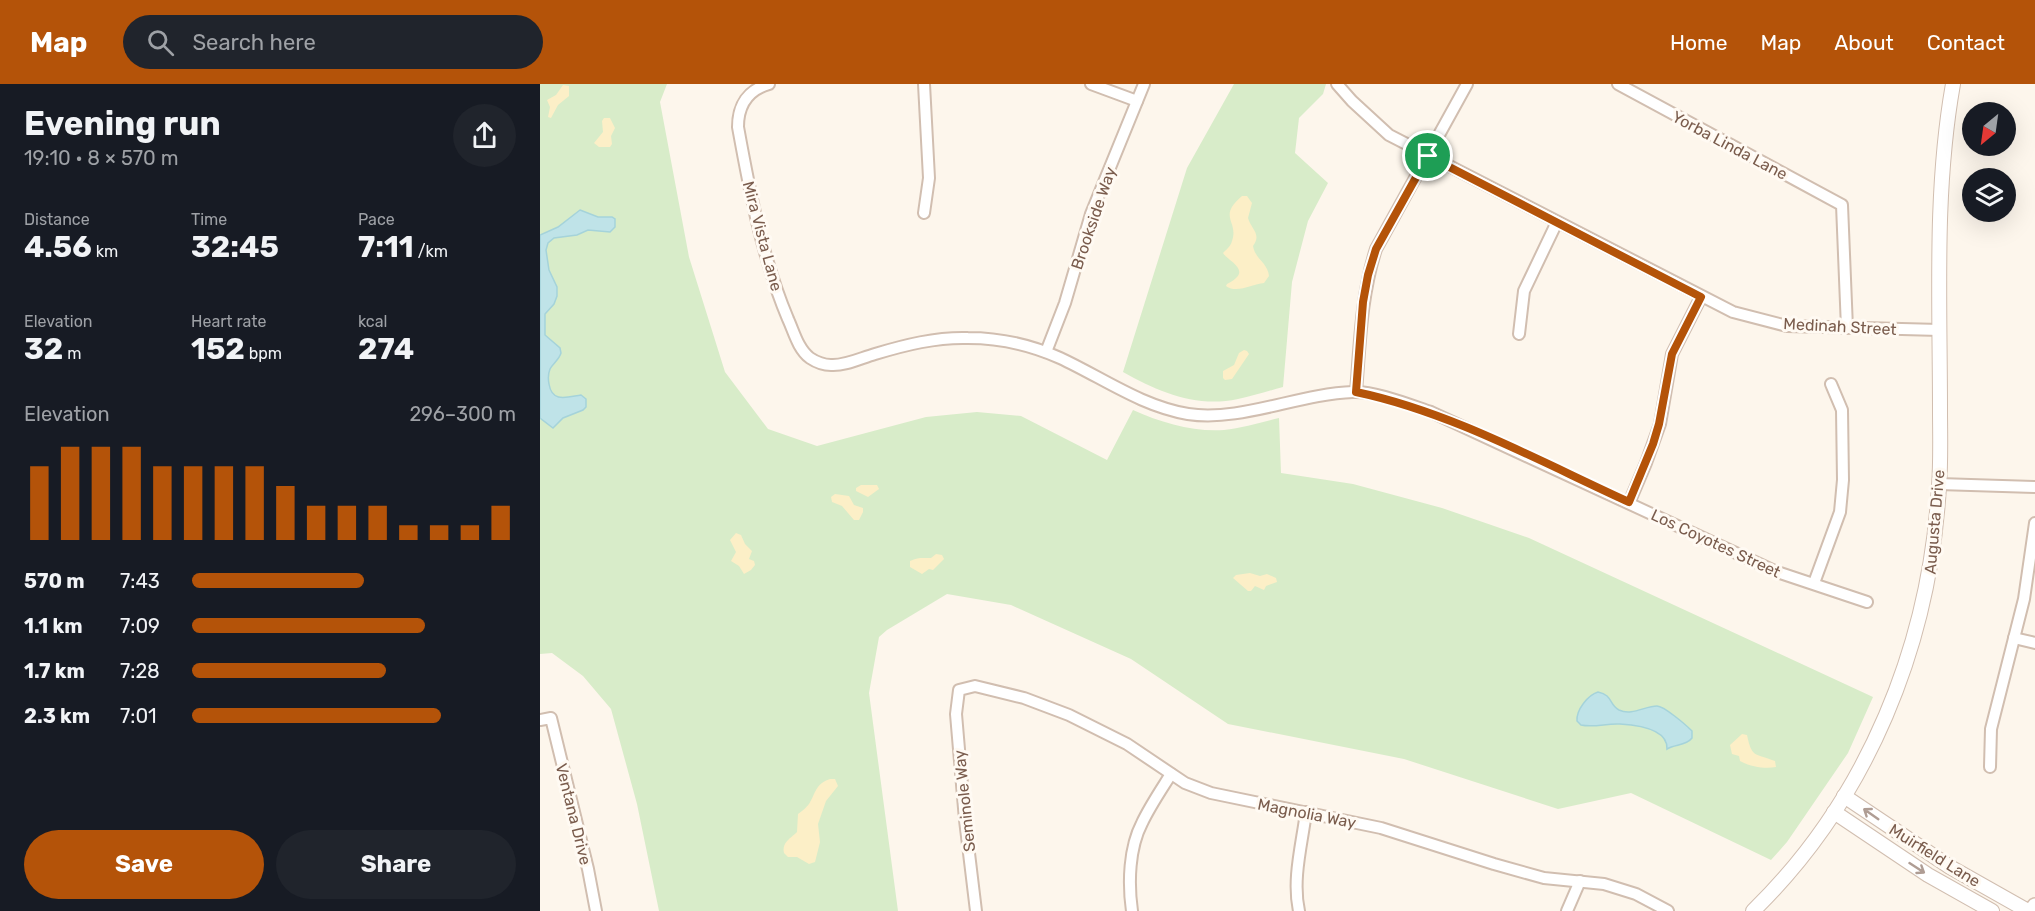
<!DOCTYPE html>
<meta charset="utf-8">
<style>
body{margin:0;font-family:Rubik,sans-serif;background:#20242c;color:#f1f3f6;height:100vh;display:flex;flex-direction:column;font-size:22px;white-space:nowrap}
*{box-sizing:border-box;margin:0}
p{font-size:20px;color:#9ea1a6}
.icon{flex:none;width:33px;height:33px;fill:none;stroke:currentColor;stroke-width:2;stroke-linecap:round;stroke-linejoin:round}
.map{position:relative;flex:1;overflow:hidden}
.sheet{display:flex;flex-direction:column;background:#171b24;width:540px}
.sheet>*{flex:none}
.needle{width:39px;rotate:209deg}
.controls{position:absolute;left:1422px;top:18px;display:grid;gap:12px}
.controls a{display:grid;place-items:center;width:54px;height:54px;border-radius:50%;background:#171b24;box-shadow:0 6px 24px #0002;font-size:30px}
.pin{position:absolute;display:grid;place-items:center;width:51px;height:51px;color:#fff;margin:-26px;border:3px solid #fff;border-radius:50%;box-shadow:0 2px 6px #0007}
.round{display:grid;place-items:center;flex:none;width:63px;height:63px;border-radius:32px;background:#20242c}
.head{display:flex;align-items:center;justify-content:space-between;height:102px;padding:0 24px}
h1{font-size:33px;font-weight:700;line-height:45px}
.figures{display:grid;grid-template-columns:repeat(3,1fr);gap:9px;height:102px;padding:6px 24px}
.figures div{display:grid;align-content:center}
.figures b{font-size:30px;font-weight:700}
.figures small{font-size:16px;font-weight:400}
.figures p{font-size:16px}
.chart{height:168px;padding:12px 24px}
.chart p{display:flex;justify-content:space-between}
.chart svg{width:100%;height:108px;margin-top:6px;stroke:#b45309;stroke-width:6}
.action{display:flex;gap:12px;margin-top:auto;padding:12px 24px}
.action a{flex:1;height:69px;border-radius:36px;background:#b45309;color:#fff;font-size:24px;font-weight:700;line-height:69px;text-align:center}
.action a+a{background:#20242c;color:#f1f3f6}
ul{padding:0 24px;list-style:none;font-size:20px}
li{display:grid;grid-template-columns:96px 72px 1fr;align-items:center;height:45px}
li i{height:15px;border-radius:8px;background:#b45309}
header{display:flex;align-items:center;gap:36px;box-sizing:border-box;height:84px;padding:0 30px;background:#b45309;color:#fff}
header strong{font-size:28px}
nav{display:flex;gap:33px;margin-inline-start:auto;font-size:21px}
.search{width:420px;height:54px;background:#20242c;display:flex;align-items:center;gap:15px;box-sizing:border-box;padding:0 21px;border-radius:33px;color:#9ea1a6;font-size:22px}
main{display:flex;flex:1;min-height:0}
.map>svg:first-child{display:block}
.green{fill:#d8ecc9}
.sand{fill:#fcefc7}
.water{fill:#bfe3e8;stroke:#a5d3da;stroke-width:1.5}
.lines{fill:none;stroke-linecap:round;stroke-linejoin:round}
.minor-casing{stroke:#d1beb0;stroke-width:14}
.tertiary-casing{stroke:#d1beb0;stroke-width:16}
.secondary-casing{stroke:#d6c0b0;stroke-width:18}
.minor{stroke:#fff;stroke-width:10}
.tertiary{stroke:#fff;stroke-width:14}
.secondary{stroke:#fff;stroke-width:15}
.oneway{stroke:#af9d94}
.route-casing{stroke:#fff;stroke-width:12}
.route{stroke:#b45309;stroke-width:8}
.labels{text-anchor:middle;stroke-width:6;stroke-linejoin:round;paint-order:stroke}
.street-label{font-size:16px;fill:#7a5c4d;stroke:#fffaf3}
</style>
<header>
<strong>Map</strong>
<div class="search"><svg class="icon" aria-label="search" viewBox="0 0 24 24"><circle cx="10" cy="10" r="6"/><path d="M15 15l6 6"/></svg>Search here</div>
<nav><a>Home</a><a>Map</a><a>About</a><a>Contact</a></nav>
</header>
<main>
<section class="sheet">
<div class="head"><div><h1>Evening run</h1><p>19:10 · 8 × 570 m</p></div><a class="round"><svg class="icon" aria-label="share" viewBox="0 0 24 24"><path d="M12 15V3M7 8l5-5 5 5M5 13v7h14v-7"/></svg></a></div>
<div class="figures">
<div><p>Distance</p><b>4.56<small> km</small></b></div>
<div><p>Time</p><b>32:45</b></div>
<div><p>Pace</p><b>7:11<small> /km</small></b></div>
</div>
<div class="figures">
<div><p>Elevation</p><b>32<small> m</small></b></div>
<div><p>Heart rate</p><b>152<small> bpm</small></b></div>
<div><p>kcal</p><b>274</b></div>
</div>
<div class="chart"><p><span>Elevation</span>296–300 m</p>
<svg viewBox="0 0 160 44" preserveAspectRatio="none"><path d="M5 44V14M15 44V6M25 44V6M35 44V6M45 44V14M55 44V14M65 44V14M75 44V14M85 44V22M95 44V30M105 44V30M115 44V30M125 44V38M135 44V38M145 44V38M155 44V30"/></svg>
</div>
<ul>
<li><b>570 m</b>7:43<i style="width:53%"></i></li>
<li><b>1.1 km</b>7:09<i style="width:72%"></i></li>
<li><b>1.7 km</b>7:28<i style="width:60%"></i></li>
<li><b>2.3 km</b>7:01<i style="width:77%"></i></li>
</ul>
<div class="action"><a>Save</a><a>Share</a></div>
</section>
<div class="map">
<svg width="1495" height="827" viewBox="0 0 1495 827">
<rect width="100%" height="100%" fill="#fdf6ec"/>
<g class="green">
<path d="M0 0H127L120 18 149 173 185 288 228 345 277 362 386 333 437 328 481 332 567 376 593 326C622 339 653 348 684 346 702 344 722 338 739 334L741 389 813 400 902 424 989 454 1333 613 1308 669 1247 758 1231 776 1091 709 1018 725 864 675 688 640 591 575 471 521 407 510 347 546 339 553 329 609 358 827H119L97 720 71 625 43 592 12 569 0 570Z"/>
<path d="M694 0H786L783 10 759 34 755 69 788 99 768 137 752 198 743 303C728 307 713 312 698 315 656 324 619 308 583 288L647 84Z"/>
</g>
<g class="sand">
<path d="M23 1 29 2V12L18 21 11 34 8 33 10 23 7 16 16 11Z"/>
<path d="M64 34H70L75 44 71 52 72 60 70 63H59L54 59 63 48 62 37Z"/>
<path d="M702 112H707L712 119 708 134C711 145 722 150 713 162 715 175 728 179 729 192L724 199C712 200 697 210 686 202L687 200C690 198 693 197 696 194 707 184 687 176 683 169 686 166 691 162 692 157 699 137 677 133 702 112Z"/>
<path d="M704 266 707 267 709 270 692 295 685 296 683 294V287L694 281 699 269Z"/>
<path d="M321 401H337L339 405 328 413 316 407V404Z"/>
<path d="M295 410 309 412 314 421 323 424V428L319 436H314L302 422 292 418 291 413Z"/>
<path d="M196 449 201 451 205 460 212 467 209 475 214 477 215 481 211 486 204 490 199 482 191 477 196 468 190 456Z"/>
<path d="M396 470 402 471 404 475 393 486 389 485 382 490 370 483V477C378 473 383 474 391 474Z"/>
<path d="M710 489 720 492 727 490 736 494 737 498 726 502 724 506 715 502 711 507H708L693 494 696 491Z"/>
<path d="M1202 650 1207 651C1212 674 1214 669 1235 677L1236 683C1226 685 1210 683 1200 677L1199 672 1192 670 1190 661Z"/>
<path d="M290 695H295L298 702 286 717 278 740 280 758 275 778 269 780 257 773H248L244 769C242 758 250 755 257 748L258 730C262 727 266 724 269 720 276 709 275 700 290 695Z"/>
</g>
<g class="water">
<path d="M40 126 58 133H72L75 135V143L70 148 48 146 37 151 14 154 8 159 6 166 9 186 17 203V212L14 220 5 230V251L20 264 21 269C19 276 13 279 10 285 8 290 8 295 9 300 12 319 27 313 41 311L46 315V323L43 326 23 334 13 344 0 334V151L18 143Z"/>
<path d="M1058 608C1073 611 1069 621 1079 626 1092 632 1105 622 1117 622 1124 622 1146 641 1152 647V654C1146 662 1135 660 1127 665 1128 645 1096 641 1080 640 1067 639 1054 644 1041 641L1037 637C1036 626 1048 611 1058 608Z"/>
</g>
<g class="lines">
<defs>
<g id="minor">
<path d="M229 0C208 6 198 21 198 43 210 109 222 173 248 235 254 248 258 265 270 274 276 278 284 281 291 281 305 282 321 274 335 270 365 261 396 253 428 254 459 254 491 261 520 274 563 294 601 322 648 330 701 338 758 310 813 308 835 307 870 321 891 328L1237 488 1327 518"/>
<path d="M384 0 389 94 384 129"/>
<path d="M551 0 597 17"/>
<path d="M797 0 812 17 849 51 1193 228 1247 242 1400 246"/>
<path d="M1078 0 1302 121 1307 244"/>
<path d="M979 250 984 207 1017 138"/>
<path d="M506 268 525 219 551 130 604 0"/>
<path d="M816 308C820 259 821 212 836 165L927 0"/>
<path d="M1399 400 1495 403"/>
<path d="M1089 419 1106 379 1120 340 1132 270 1161 213"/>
<path d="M1274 499 1300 428 1303 396 1302 326 1291 300"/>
<path d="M1474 554 1495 559"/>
<path d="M0 636 11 634 48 785 56 827"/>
<path d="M1450 683 1451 645 1484 515 1495 439"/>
<path d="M436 827 425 736 416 630 419 606 435 602 484 614 529 631 587 660 645 699 671 709 841 744 954 780 1004 794 1064 800 1096 810 1128 827"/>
<path d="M592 827C588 799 589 764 602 739 610 722 621 706 631 690"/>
<path d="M759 827C752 795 762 760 766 728"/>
<path d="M1027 827 1040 797"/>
</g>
<g id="tertiary">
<path d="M1304 712 1410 783 1488 827"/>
<path d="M1294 728 1388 791 1452 827"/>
<path d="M1213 827C1328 715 1390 560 1399 402 1401 376 1400 350 1400 325 1400 217 1394 107 1413 0"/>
</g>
<path id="secondary" d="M1492 827 1495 822"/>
</defs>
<use href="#minor" class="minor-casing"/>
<use href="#tertiary" class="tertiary-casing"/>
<use href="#secondary" class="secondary-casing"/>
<use href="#minor" class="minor"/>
<use href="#tertiary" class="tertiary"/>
<use href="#secondary" class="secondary"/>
</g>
<defs><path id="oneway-shaft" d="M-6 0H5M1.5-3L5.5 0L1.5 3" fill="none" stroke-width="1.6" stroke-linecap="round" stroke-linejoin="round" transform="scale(1.5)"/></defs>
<g class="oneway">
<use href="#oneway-shaft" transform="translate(1331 730) rotate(-145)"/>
<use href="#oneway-shaft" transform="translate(1377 784) rotate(33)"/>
</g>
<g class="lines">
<defs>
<path id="route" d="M888 72 1161 213 1132 270 1119 340 1113 360 1089 418C1001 378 911 328 816 308L823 218 828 191 836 165Z"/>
</defs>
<use href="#route" class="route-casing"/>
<use href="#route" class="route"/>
</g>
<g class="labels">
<g class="street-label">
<text transform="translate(1190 61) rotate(28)" y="6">Yorba Linda Lane</text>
<text transform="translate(553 134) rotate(-71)" y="6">Brookside Way</text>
<text transform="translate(223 152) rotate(75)" y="6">Mira Vista Lane</text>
<text transform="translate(1300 242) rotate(3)" y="6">Medinah Street</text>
<text transform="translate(1394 438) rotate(-85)" y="6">Augusta Drive</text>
<text transform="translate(1176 459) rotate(25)" y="6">Los Coyotes Street</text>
<text transform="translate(424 717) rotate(-96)" y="6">Seminole Way</text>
<text transform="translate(767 729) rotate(11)" y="6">Magnolia Way</text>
<text transform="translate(34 730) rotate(76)" y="6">Ventana Drive</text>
<text transform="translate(1395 771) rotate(32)" y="6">Muirfield Lane</text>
</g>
</g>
</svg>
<div class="controls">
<a><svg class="needle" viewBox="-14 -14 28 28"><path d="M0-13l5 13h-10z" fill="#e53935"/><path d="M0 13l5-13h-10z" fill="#9ea1a6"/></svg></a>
<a><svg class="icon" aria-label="layers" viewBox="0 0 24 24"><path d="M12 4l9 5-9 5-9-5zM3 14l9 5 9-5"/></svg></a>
</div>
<div class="pin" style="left:888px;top:72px;background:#1e9e55"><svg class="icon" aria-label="arrive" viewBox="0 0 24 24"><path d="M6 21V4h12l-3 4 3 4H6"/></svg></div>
</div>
</main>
